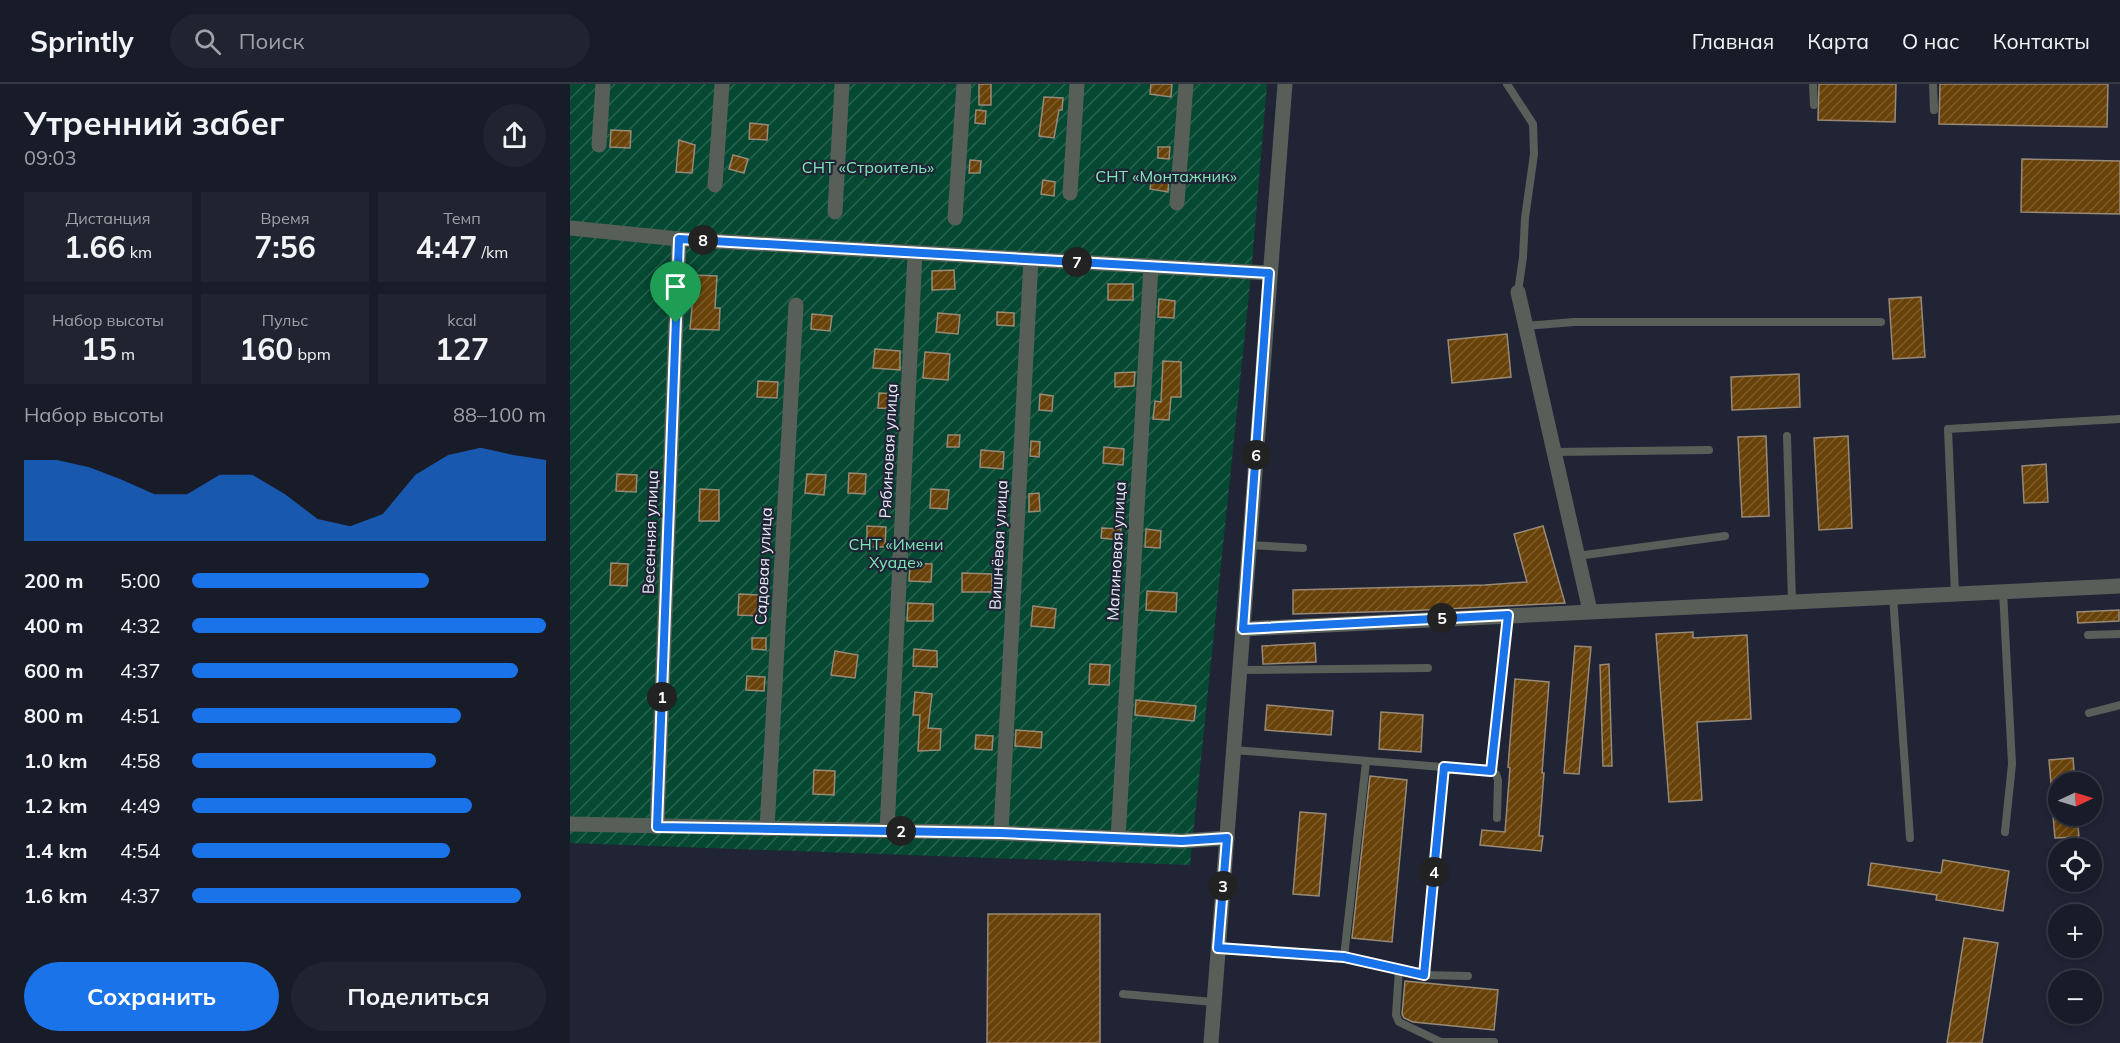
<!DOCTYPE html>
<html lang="ru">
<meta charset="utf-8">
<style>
body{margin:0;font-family:Mulish,sans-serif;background:#212430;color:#f1f3f6;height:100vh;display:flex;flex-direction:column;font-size:22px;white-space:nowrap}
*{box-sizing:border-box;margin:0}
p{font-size:20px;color:#9fa1a8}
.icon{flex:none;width:33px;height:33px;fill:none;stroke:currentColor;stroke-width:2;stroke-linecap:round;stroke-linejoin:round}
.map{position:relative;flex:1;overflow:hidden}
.drawer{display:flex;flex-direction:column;background:#181b28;width:570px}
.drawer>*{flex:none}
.needle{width:39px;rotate:86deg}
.tools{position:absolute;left:1478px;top:688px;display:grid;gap:12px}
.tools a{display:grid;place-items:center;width:54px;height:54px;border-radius:50%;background:#181b28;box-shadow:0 3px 9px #0003,0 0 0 2px #363945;font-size:30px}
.pin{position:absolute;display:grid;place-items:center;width:51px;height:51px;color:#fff;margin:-62px -26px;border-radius:50% 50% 50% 0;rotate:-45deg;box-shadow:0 0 6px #0007}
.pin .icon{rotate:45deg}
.km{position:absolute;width:30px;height:30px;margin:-15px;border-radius:50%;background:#222;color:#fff;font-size:16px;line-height:30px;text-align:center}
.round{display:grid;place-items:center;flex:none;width:63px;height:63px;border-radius:32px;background:#212430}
.summary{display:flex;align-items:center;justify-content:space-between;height:102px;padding:0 24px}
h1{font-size:33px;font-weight:700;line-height:45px}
.metrics{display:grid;grid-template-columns:repeat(3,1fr);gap:9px;height:102px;padding:6px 24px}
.metrics div{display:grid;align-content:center;border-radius:0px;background:#212430;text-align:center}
.metrics b{font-size:30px;font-weight:700}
.metrics small{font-size:16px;font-weight:400}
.metrics p{font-size:16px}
.chart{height:168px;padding:12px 24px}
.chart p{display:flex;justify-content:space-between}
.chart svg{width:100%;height:108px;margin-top:6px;fill:#1a73e8;opacity:.7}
.action{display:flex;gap:12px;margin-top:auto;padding:12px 24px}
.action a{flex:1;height:69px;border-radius:36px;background:#1a73e8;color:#fff;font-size:24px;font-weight:700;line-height:69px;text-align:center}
.action a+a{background:#212430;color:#f1f3f6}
ul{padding:0 24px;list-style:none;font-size:20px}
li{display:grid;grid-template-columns:96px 72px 1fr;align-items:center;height:45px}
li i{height:15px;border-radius:8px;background:#1a73e8}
header{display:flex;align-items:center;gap:36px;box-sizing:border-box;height:84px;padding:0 30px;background:#181b28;border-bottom:2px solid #363945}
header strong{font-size:28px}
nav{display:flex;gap:33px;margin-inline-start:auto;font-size:21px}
.search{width:420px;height:54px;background:#212430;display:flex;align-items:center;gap:15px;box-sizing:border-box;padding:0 21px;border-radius:33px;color:#9fa1a8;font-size:22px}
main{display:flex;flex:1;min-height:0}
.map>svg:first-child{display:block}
.garden{fill:url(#garden-furrows)}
.building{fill:url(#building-hatch);stroke:#998977;stroke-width:1.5}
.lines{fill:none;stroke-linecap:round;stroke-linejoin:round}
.service{stroke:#585f58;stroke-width:8}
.minor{stroke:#585f58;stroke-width:15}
.tertiary{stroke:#585f58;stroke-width:15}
.route-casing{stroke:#fff;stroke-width:12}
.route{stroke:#1a73e8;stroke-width:8}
.labels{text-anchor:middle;stroke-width:4.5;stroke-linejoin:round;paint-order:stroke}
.park-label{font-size:16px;fill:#80e6ba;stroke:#202435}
.street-label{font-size:16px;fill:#e8ebf7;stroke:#202435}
</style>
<header>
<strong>Sprintly</strong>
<div class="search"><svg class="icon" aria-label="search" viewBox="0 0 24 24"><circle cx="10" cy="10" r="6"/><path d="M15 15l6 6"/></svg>Поиск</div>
<nav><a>Главная</a><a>Карта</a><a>О нас</a><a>Контакты</a></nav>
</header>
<main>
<section class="drawer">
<div class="summary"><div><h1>Утренний забег</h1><p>09:03</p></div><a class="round"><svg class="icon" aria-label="share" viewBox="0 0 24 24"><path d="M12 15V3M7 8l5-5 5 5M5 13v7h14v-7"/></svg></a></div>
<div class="metrics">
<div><p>Дистанция</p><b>1.66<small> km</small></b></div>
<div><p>Время</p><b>7:56</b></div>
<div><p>Темп</p><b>4:47<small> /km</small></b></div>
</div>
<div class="metrics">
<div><p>Набор высоты</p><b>15<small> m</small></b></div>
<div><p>Пульс</p><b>160<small> bpm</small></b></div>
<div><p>kcal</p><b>127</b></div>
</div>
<div class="chart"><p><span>Набор высоты</span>88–100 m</p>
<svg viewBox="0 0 160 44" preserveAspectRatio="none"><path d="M0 44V11L10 11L20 14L30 19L40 25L50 25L60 17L70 17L80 25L90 35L100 38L110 33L120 17L130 9L140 6L150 9L160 11V44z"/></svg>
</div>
<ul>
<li><b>200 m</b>5:00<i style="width:67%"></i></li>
<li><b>400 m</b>4:32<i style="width:100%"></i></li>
<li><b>600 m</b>4:37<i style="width:92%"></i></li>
<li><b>800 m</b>4:51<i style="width:76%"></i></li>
<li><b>1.0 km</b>4:58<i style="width:69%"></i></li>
<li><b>1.2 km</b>4:49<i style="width:79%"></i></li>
<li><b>1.4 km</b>4:54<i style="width:73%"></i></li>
<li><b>1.6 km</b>4:37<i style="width:93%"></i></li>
</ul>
<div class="action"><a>Сохранить</a><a>Поделиться</a></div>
</section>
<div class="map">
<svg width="1550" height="959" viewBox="0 0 1550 959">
<defs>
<pattern id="garden-furrows" width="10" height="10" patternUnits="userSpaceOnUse" patternTransform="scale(1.5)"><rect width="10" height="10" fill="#054932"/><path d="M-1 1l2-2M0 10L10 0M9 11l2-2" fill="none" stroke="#296350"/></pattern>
<pattern id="building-hatch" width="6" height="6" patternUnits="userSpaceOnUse" patternTransform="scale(1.5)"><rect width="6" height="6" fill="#684208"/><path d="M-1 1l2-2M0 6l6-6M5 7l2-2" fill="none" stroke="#7e5d2d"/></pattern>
</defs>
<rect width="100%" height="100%" fill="#202435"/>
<path class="garden" d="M0 0H697L681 191 620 781 0 759Z"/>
<g class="building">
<rect x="409" y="0" width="12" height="21"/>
<path d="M581 0H602L601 13 580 10Z"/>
<path d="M1249 0H1326L1325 38 1248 36Z"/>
<path d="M1370 0H1538L1537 43 1369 40Z"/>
<path d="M474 13 493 14 492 26H489L484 54 469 52Z"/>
<path d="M406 26 416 27 415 40 405 39Z"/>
<path d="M180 39 198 41 197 56 179 55Z"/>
<path d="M41 46 61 47 60 64 40 63Z"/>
<path d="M109 56 125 61 122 89 106 88Z"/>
<path d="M588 63H600L599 75 588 74Z"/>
<path d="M163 71 178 75 174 89 159 85Z"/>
<path d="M1452 75 1550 77V130L1451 128Z"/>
<path d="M400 76 411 77 410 89H399Z"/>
<path d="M582 93 599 95 598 108 580 105Z"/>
<path d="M473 96 485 98 484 112 471 110Z"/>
<path d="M384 186 385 205 362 206V187Z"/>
<path d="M125 191 147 192 145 224H150L149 246 120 245Z"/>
<rect x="538" y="200" width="25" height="16"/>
<path d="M1351 213 1355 273 1323 275 1319 215Z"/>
<path d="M589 215 605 217 604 234 588 233Z"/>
<path d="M427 228 444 229V242L427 241Z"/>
<path d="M368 229 390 231 388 250 366 248Z"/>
<path d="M242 230 262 232 260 247 241 245Z"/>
<path d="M937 250 941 293 882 299 878 256Z"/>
<path d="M305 265 330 267V286L303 284Z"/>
<path d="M355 268 380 270 378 296 353 294Z"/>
<path d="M593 277 611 278V313H601L599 336 583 335 585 317 591 318Z"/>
<path d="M565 288 564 302 545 303V289Z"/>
<path d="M1229 290 1230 323 1162 326 1161 293Z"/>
<path d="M188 297 208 298 207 314 187 313Z"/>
<path d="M309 309 326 310V325L308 324Z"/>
<path d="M470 310 483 312 482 327 469 326Z"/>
<path d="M378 351H390L389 363H377Z"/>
<path d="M1196 352 1199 432 1172 433 1168 353Z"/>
<path d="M1278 352 1282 444 1249 446 1244 354Z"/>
<path d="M461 357 470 358 469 373 460 372Z"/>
<path d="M534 363 554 365 553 381 533 379Z"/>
<path d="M411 366 434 368 433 385 410 383Z"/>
<path d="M1476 380 1478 418 1454 419 1452 382Z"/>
<path d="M279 389 296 390 295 410 278 409Z"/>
<path d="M47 390 67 391 66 408 46 407Z"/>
<path d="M237 390 256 391 254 411 235 409Z"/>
<path d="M130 405 149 406V437H129Z"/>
<path d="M361 405 379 406 377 425 360 424Z"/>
<path d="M469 409 470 427 459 428V410Z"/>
<path d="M297 442 316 443 315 463H297Z"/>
<path d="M973 442 995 519 834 527 723 530V506L915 501 957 498 944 450Z"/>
<path d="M532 444 551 445 550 456 531 454Z"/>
<path d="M576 445 591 447 590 464 575 463Z"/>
<path d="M41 479 58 480 57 502 40 501Z"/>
<path d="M340 479 362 480 361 498 339 497Z"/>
<path d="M392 489 422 490V508H392Z"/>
<path d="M577 507 607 509 606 528 576 526Z"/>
<path d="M169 510 190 511V532L168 531Z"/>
<path d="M338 519 363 520V537H337Z"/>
<path d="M463 522 486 525 484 544 461 542Z"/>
<path d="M1549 526V537L1508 539 1507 528Z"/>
<path d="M1123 548V554L1177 551 1181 635 1127 638 1132 716 1099 718 1086 550Z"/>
<path d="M182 554H196V566L182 565Z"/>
<path d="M745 559 746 578 693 580 692 562Z"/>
<path d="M1005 562 1021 563 1009 690 994 689Z"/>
<path d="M344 565 367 567V583L343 582Z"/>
<path d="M265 567 288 571 285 594 261 591Z"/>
<path d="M520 580 540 581 539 601 519 600Z"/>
<path d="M1039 580 1042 682H1033L1030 581Z"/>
<path d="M177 592 195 593 194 607 176 606Z"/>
<path d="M945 595 979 598 972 689H974L969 752H973L971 767 910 761 912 746 935 748 940 684 938 683Z"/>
<path d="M345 608 362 610 358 644 371 645 370 666 348 667 350 631H343Z"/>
<path d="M566 616 626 622 624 637 565 631Z"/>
<path d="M697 621 763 627 761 651 695 646Z"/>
<path d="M811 628 853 631 851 668 809 665Z"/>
<path d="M446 646 472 648 471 664 445 662Z"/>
<path d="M406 651 423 652 422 666 405 665Z"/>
<path d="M1503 674 1505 699H1481L1479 676Z"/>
<path d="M244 686 265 687 264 711 243 710Z"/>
<path d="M800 692 837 696 822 858 782 854Z"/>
<path d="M730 728 756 730 749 812 723 810Z"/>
<path d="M1483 732H1507L1509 753 1485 754Z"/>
<path d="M1373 776 1439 787 1433 827 1366 816 1367 811 1298 801 1301 779 1371 789Z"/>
<path d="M418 830H530V959H417Z"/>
<path d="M1394 854 1428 859 1412 959H1377Z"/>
<path d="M835 897 928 906 924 946 843 938 834 934 832 930Z"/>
</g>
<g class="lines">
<g class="service">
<path d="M937 0 963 40 964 70 955 134 953 173 948 208"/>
<path d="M1243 0 1244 21"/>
<path d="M1363 0 1364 26"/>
<path d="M955 242 1004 238H1311"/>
<path d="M1217 352 1222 517"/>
<path d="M984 368 1139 366"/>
<path d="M679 461 733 464"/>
<path d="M1007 472 1155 452"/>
<path d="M1433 507 1442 680 1435 748"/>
<path d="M1385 510 1378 345 1550 335"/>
<path d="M1323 512 1340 754"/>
<path d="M1518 551 1550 550"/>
<path d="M670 586 858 584"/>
<path d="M1519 629 1550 621"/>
<path d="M664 666 921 687 937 531"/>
<path d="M921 687 926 690 928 696 927 734"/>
<path d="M648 864 774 873 854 891 875 683"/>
<path d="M774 873 796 678"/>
<path d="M829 885 826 931 829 938 871 958H924"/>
<path d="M854 891 898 892"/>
<path d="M553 910 643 918"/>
</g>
<g class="minor">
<path d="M29 61 33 0"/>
<path d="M145 101 152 0"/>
<path d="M500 109 507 0"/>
<path d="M607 119 616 0"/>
<path d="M265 128 272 0"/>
<path d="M385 134 394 0"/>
<path d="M0 144 109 155 699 189"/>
<path d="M948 208 1020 527"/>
<path d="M673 545 1550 502"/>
<path d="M0 740 431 749 612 757 657 754"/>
<path d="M87 743 109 155"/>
<path d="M197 745 226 221"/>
<path d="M317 746 345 169"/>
<path d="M431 749 461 175"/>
<path d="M548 755 581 182"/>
</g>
<path class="tertiary" d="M641 959 715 0"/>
</g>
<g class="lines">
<defs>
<path id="route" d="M109 155 699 189 673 545 938 531 921 687 874 683 854 891 774 873 648 864 657 754 612 757 431 749 87 743Z"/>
</defs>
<use href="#route" class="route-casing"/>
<use href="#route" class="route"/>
</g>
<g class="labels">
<g class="park-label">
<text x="298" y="89">СНТ «Строитель»</text>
<text x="596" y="98">СНТ «Монтажник»</text>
<text x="326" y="466">СНТ «Имени<tspan x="326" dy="18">Хуаде»</tspan></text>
</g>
<g class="street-label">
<text transform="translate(318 367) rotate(-87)" y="6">Рябиновая улица</text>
<text transform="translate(80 448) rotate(-88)" y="6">Весенняя улица</text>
<text transform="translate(428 461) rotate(-87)" y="6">Вишнёвая улица</text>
<text transform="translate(546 467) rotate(-87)" y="6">Малиновая улица</text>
<text transform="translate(193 482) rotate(-87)" y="6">Садовая улица</text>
</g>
</g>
</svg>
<div class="tools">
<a><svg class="needle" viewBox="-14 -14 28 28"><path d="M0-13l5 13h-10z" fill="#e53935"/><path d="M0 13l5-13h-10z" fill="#9fa1a8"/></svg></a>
<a><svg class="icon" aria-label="locate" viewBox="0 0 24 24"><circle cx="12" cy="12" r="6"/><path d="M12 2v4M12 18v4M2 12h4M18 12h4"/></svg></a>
<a>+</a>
<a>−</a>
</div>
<div class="pin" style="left:106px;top:239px;background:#1e9e55"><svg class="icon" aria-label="arrive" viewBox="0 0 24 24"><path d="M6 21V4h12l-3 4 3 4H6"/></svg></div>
<b class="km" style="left:92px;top:613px">1</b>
<b class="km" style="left:331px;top:747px">2</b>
<b class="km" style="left:653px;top:802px">3</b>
<b class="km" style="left:864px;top:788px">4</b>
<b class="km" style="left:872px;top:534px">5</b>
<b class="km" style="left:686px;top:371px">6</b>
<b class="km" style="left:507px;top:178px">7</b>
<b class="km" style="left:133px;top:156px">8</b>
</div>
</main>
